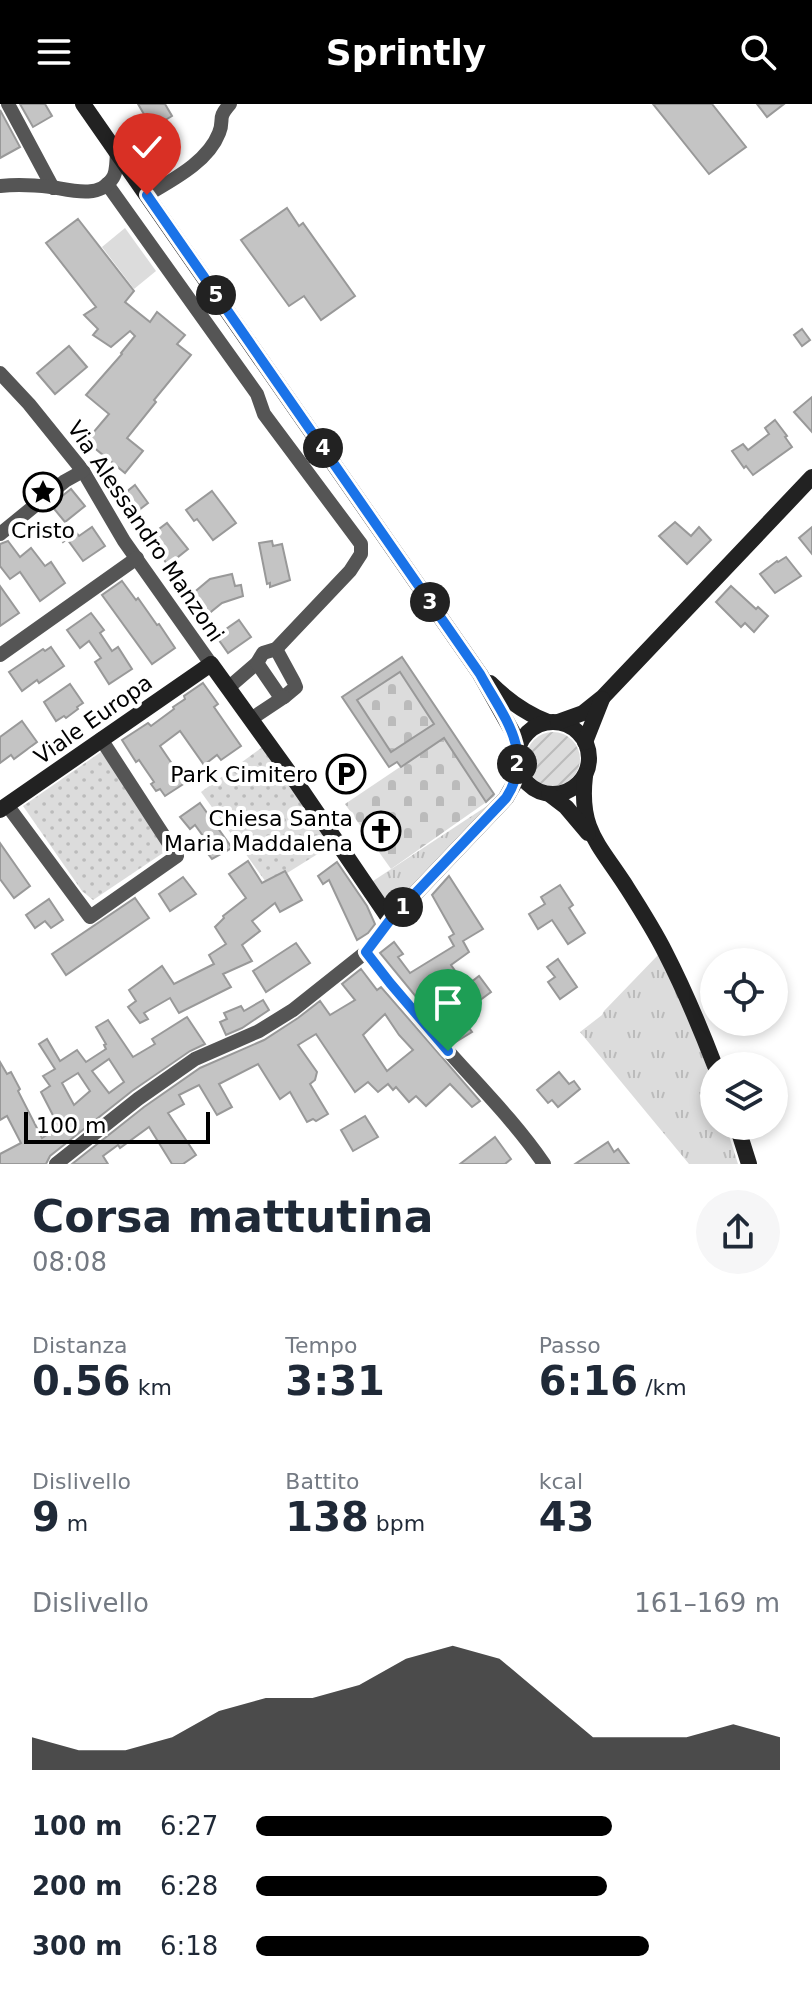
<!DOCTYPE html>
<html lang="it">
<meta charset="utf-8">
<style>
body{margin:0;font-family:"DejaVu Sans",sans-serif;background:#f6f6f7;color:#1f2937;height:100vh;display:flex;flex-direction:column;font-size:30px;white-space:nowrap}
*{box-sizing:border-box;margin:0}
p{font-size:26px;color:#747a83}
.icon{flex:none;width:44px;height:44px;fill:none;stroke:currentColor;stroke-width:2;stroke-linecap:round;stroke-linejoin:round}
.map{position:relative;height:1060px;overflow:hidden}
.side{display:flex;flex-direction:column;background:#fff;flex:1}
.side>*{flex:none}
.controls{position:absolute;left:700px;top:844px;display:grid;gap:16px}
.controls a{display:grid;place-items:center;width:88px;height:88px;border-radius:50%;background:#fff;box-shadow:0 4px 12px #0003;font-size:40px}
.scale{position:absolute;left:24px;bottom:20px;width:186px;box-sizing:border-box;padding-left:8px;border:4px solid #000;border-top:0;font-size:22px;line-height:28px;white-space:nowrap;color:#000;-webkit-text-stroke:6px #fff;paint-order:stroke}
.pin{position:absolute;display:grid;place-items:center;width:68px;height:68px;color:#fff;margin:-82px -34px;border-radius:50% 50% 50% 0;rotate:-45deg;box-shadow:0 0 8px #0007}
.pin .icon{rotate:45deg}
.km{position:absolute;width:40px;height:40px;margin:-20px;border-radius:50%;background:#222;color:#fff;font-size:22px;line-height:40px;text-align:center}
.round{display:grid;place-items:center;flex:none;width:84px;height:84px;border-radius:42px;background:#f6f6f7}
.head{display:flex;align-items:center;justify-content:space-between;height:136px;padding:0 32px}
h1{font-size:44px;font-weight:600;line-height:60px}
.stats{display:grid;grid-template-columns:repeat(3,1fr);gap:12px;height:136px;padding:8px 32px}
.stats div{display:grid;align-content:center}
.stats b{font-size:40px;font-weight:600}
.stats small{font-size:22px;font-weight:400}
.stats p{font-size:22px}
.chart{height:224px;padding:16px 32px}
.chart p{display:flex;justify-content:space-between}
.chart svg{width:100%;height:144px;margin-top:8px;fill:#000;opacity:.7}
ul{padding:0 32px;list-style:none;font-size:26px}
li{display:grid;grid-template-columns:128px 96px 1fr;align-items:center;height:60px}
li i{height:20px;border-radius:10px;background:#000}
header{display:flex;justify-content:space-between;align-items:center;height:104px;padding:0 32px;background:#000;color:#fff;font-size:36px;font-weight:600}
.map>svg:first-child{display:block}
.grass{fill:url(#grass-tufts)}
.cemetery{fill:url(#cemetery-stones)}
.park{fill:url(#park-dots)}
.garden{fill:url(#garden-furrows)}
.pitch{fill:#dcdcdc}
.building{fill:#c4c4c4;stroke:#999;stroke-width:2;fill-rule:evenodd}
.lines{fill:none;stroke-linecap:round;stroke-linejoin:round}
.street{stroke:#555;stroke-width:14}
.secondary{stroke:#222;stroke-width:16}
.route-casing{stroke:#fff;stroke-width:16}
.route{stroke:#1a73e8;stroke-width:10}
.labels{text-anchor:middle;stroke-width:8;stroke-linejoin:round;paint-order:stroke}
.poi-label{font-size:22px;fill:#000;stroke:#fff;text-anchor:end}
.street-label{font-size:22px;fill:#000;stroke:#fff}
</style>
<header><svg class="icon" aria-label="menu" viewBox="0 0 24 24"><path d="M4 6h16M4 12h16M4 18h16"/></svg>Sprintly<svg class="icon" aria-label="search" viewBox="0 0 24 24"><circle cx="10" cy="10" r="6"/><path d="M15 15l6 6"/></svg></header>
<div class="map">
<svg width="812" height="1060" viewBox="0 0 812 1060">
<defs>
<pattern id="grass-tufts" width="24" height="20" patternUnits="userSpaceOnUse" patternTransform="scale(2)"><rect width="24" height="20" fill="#dcdcdc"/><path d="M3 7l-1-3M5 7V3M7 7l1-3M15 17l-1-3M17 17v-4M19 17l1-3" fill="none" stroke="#bbb"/></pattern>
<pattern id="cemetery-stones" width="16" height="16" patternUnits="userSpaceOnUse" patternTransform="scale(2)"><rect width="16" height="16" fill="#dcdcdc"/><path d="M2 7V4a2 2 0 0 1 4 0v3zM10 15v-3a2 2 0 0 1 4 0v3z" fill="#bbb"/></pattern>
<pattern id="park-dots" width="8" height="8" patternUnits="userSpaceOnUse" patternTransform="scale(2)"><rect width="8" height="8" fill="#dcdcdc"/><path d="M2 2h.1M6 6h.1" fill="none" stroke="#bbb" stroke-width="1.8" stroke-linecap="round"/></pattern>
<pattern id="garden-furrows" width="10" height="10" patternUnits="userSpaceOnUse" patternTransform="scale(2)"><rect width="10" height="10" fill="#dcdcdc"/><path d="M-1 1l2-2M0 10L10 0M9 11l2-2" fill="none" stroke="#bbb"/></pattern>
</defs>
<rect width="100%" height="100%" fill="#fff"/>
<g class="grass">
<path d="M496 696 397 801 383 797 370 779Z"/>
<path d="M659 850 697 929 714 984V1022H726L738 1060H689L580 928 602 911 604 907Z"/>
</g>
<path class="cemetery" d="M402 553 495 692 391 765 345 700 400 663 397 658 389 663 342 593Z"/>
<g class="park">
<path d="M264 642 332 741 268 781 201 688Z"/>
<path d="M101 648 169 745 93 796 82 787 23 702Z"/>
</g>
<circle class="garden" cx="553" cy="655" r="27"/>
<path class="pitch" d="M125 124 156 167 134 185 102 143Z"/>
<g class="building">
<path d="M20 0H45L52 12 33 23Z"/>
<path d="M138 0H165L172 12 152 24Z"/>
<path d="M653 0H712L746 43 709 70Z"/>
<path d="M757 0H784L767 13Z"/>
<path d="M0 6 20 43 0 54Z"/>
<path d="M287 104 299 122 303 119 355 192 321 216 304 192 289 202 241 136Z"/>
<path d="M78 115 134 187 125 198 150 218 157 208 185 231 177 240 191 251 154 296 156 298 127 334 143 347 125 369 86 337 109 310 86 291 122 250 121 249 135 232 130 227 111 243 93 231 98 225 84 211 96 203 46 139Z"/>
<path d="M802 225 810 236 802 242 794 231Z"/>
<path d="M69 242 87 263 55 290 37 269Z"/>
<path d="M812 293V328L794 308Z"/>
<path d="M775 316 787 332 785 333 792 343 753 371 746 362 744 364 732 347 743 340 748 346 769 330 765 324Z"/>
<path d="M135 381 148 399 130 413 124 405 127 402 120 393Z"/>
<path d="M71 385 85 402 65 418 51 401Z"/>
<path d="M212 387 236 419 213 436 197 415 194 417 186 406Z"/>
<path d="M675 418 691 432 699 423 711 436 687 460 659 432Z"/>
<path d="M167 419 188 445 168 461 147 434Z"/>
<path d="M70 420 79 432 92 423 105 442 83 457 67 435 63 438 57 429Z"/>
<path d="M812 423V450L799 434Z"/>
<path d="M8 437 20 453 31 444 45 462 51 458 65 479 40 497 20 468 10 475 0 462V440Z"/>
<path d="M272 437 273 442 282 440 290 476 270 483V479L267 480 259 439Z"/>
<path d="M786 453 801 472 775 489 760 470 777 457 778 458Z"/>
<path d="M232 470 235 482 241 481 243 492 222 499 207 511 191 491 210 475Z"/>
<path d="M122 477 136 496 138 494 157 521 159 520 175 544 152 560 102 491Z"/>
<path d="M0 482 19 509 0 522Z"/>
<path d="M731 482 756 505 758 503 768 512 754 528 745 519 741 523 716 498Z"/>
<path d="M91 509 104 526 100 529 112 547 118 543 132 565 109 580 95 558 101 554 89 537 80 544 67 526Z"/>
<path d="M239 516 251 533 228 549 216 532Z"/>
<path d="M51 543 64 562 39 579 37 576 22 587 9 568 43 545 45 547Z"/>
<path d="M402 553 494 690 486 698 444 634 401 663 397 658 389 663 342 593ZM400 568 434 620 391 648 357 596Z"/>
<path d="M203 579 218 600 214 603 241 642 221 656 217 651 204 661 180 627 160 642 185 679 165 692 160 685 156 687 151 680 154 678 139 656 136 658 122 636 148 619 151 622 174 605 173 603 185 595 184 592Z"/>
<path d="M70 580 83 599 77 603 78 605 66 614 64 612 56 617 44 598Z"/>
<path d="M22 617 37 638 14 655 11 651 0 659V633Z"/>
<path d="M200 699 232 744 212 755 202 742 208 739 195 721 190 725 180 713Z"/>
<path d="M390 714 397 724 373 741 366 731Z"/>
<path d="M0 739 30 782 14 794 0 775Z"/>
<path d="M248 757 262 779 285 767 302 796 280 808 275 799 252 817 260 827 242 841 252 857 223 870 231 883 179 909 170 894 144 909 148 915 140 919 128 903 136 897 129 886 162 862 174 880 214 860 209 851 226 840 215 823 224 814 223 812 246 794 229 770Z"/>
<path d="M337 758 367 802 375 820 368 829 357 836 329 776 323 780 318 772Z"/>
<path d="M449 772 483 825 463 837 469 848 451 861 466 882 479 872 491 888 460 911 472 928 454 939 380 849 394 838 403 850 398 853 410 869 454 842 449 833 454 830 432 791Z"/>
<path d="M183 773 196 790 170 807 159 790Z"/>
<path d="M560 781 573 801 569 804 585 829 568 840 552 816 538 825 529 810 545 800 541 793Z"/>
<path d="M135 794 149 814 66 871 52 850Z"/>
<path d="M49 795 63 816 51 824 45 817 35 824 26 811Z"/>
<path d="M296 839 310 859 266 888 253 867Z"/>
<path d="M558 855 577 883 560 895 548 878 555 873 547 863Z"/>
<path d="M361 865 377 886 381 883 480 997 472 1003 450 980 426 1002 416 992 409 998 396 983 393 986 388 980 378 988 368 978 355 988 316 930 298 941 317 968 315 976 310 980 328 1010 316 1017 313 1015 307 1018 290 988 280 995 258 960 219 980 232 1003 217 1011 199 981 179 991 184 1000 168 1009 196 1051 183 1060H172L149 1023 120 1044 118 1041 103 1052 108 1060H72L144 1003 200 964 264 936 298 914 320 897 330 911 355 896 342 880ZM385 910 399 931 413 946 387 967 363 931Z"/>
<path d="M263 896 269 906 242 924 226 931 220 918 227 915 224 909 241 902 244 907Z"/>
<path d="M187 913 205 940 190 947 132 987 50 1052 46 1060H0V1050L21 1039 7 1012 0 1016V958L7 970 11 968 20 985 18 987 42 1034 59 1023 41 988 50 982 43 972 55 965 39 940 47 935 60 957 77 946 86 958 106 945 104 941 106 940 96 923 108 916 133 953 155 940 152 935ZM109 955 124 978 109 989 92 967ZM78 969 90 987 74 1001 62 979Z"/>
<path d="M559 968 569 980 574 977 580 985 558 1003 552 996 548 999 537 986Z"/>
<path d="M365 1012 378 1033 353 1047 341 1026Z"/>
<path d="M495 1033 511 1055 505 1060H460Z"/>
<path d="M608 1038 614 1048 618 1045 629 1060H575Z"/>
</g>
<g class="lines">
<g class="street">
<path d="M8 0 53 84"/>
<path d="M107 80 257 290 264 310 361 440V450L350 467 276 545 263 549 257 559 228 584"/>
<path d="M0 82C17 80 34 81 51 83 70 86 99 95 112 75 117 69 116 58 117 50"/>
<path d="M147 91C172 76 208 58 219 29 225 14 216 16 230 0"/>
<path d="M0 269 29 300 83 367 124 437 211 560"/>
<path d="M0 430 65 377 83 367"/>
<path d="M0 551 137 454"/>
<path d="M257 559 279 591 284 593 296 583 294 578 276 545"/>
<path d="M251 615 284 593"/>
<path d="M7 701 90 813 177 752 101 635"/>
<path d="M366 848C392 882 420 915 448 947 481 984 516 1019 544 1060"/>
<path d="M56 1060 138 995 195 955 259 927 293 906 366 848 390 816"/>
</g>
<g class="secondary">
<path d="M83 0 480 570 512 627 518 644"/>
<path d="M490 579C507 596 525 609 548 618"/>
<circle cx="553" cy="654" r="36"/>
<path d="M558 618 583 609 603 593 812 373"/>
<path d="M585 638 602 595"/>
<path d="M585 672C579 724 597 738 624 779 638 801 653 824 665 848 684 885 700 923 715 962"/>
<path d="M549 690 566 703 588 729"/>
<path d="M0 706 211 560 296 678 390 816 506 694 515 678 517 660"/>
<path d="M737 1022 749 1060"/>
</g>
</g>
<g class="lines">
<defs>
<path id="route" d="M147 91 480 570C502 611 536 648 506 694L390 816 366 848 390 879 448 947"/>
</defs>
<use href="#route" class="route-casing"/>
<use href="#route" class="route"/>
</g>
<defs>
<symbol id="sight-ring" viewBox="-11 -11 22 22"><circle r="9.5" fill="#fff" stroke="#000" stroke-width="1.5"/><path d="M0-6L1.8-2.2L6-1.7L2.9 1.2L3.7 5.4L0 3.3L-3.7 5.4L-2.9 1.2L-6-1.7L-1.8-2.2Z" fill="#000"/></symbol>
<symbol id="parking-ring" viewBox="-11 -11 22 22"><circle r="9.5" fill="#fff" stroke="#000" stroke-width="1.5"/><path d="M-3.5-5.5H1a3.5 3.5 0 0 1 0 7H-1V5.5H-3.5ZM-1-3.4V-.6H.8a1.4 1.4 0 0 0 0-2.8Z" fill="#000"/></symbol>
<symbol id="church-ring" viewBox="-11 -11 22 22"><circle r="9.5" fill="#fff" stroke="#000" stroke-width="1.5"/><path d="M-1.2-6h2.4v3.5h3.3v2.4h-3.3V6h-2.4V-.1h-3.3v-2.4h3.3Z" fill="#000"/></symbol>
</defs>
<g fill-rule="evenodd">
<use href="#sight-ring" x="21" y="366" width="44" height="44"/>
<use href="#parking-ring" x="324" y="648" width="44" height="44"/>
<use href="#church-ring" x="359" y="705" width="44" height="44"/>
</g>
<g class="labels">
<g class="poi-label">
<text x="43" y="434" text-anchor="middle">Cristo</text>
<text x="318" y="678">Park Cimitero</text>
<text x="353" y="722">Chiesa Santa<tspan x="353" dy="25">Maria Maddalena</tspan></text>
</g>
<g class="street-label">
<text transform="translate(146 427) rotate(56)" y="8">Via Alessandro Manzoni</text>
<text transform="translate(93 615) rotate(-35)" y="8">Viale Europa</text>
</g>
</g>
</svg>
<div class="controls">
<a><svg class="icon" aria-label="locate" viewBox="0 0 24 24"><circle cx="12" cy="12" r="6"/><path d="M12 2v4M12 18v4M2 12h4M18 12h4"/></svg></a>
<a><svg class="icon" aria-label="layers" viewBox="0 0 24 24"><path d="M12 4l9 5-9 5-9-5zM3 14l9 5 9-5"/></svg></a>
</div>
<div class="scale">100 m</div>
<div class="pin" style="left:448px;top:947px;background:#1e9e55"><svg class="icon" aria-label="arrive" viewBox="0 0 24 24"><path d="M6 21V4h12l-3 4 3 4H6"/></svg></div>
<div class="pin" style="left:147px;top:91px;background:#d93025"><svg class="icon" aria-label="check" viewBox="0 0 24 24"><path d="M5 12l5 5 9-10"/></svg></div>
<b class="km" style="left:403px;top:803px">1</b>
<b class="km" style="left:517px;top:660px">2</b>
<b class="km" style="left:430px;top:498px">3</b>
<b class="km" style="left:323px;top:344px">4</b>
<b class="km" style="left:216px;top:191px">5</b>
</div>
<section class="side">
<div class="head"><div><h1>Corsa mattutina</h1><p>08:08</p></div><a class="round"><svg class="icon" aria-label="share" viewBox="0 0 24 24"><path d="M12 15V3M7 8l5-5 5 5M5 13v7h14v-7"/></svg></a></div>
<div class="stats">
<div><p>Distanza</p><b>0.56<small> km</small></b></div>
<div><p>Tempo</p><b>3:31</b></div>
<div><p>Passo</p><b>6:16<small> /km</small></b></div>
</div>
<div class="stats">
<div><p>Dislivello</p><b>9<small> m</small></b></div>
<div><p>Battito</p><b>138<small> bpm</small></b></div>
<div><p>kcal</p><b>43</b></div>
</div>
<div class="chart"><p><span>Dislivello</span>161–169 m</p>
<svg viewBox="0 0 160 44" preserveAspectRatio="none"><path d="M0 44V34L10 38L20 38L30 34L40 26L50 22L60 22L70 18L80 10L90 6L100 10L110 22L120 34L130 34L140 34L150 30L160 34V44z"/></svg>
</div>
<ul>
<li><b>100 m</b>6:27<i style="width:68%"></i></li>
<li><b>200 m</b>6:28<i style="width:67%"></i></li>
<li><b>300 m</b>6:18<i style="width:75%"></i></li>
</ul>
</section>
